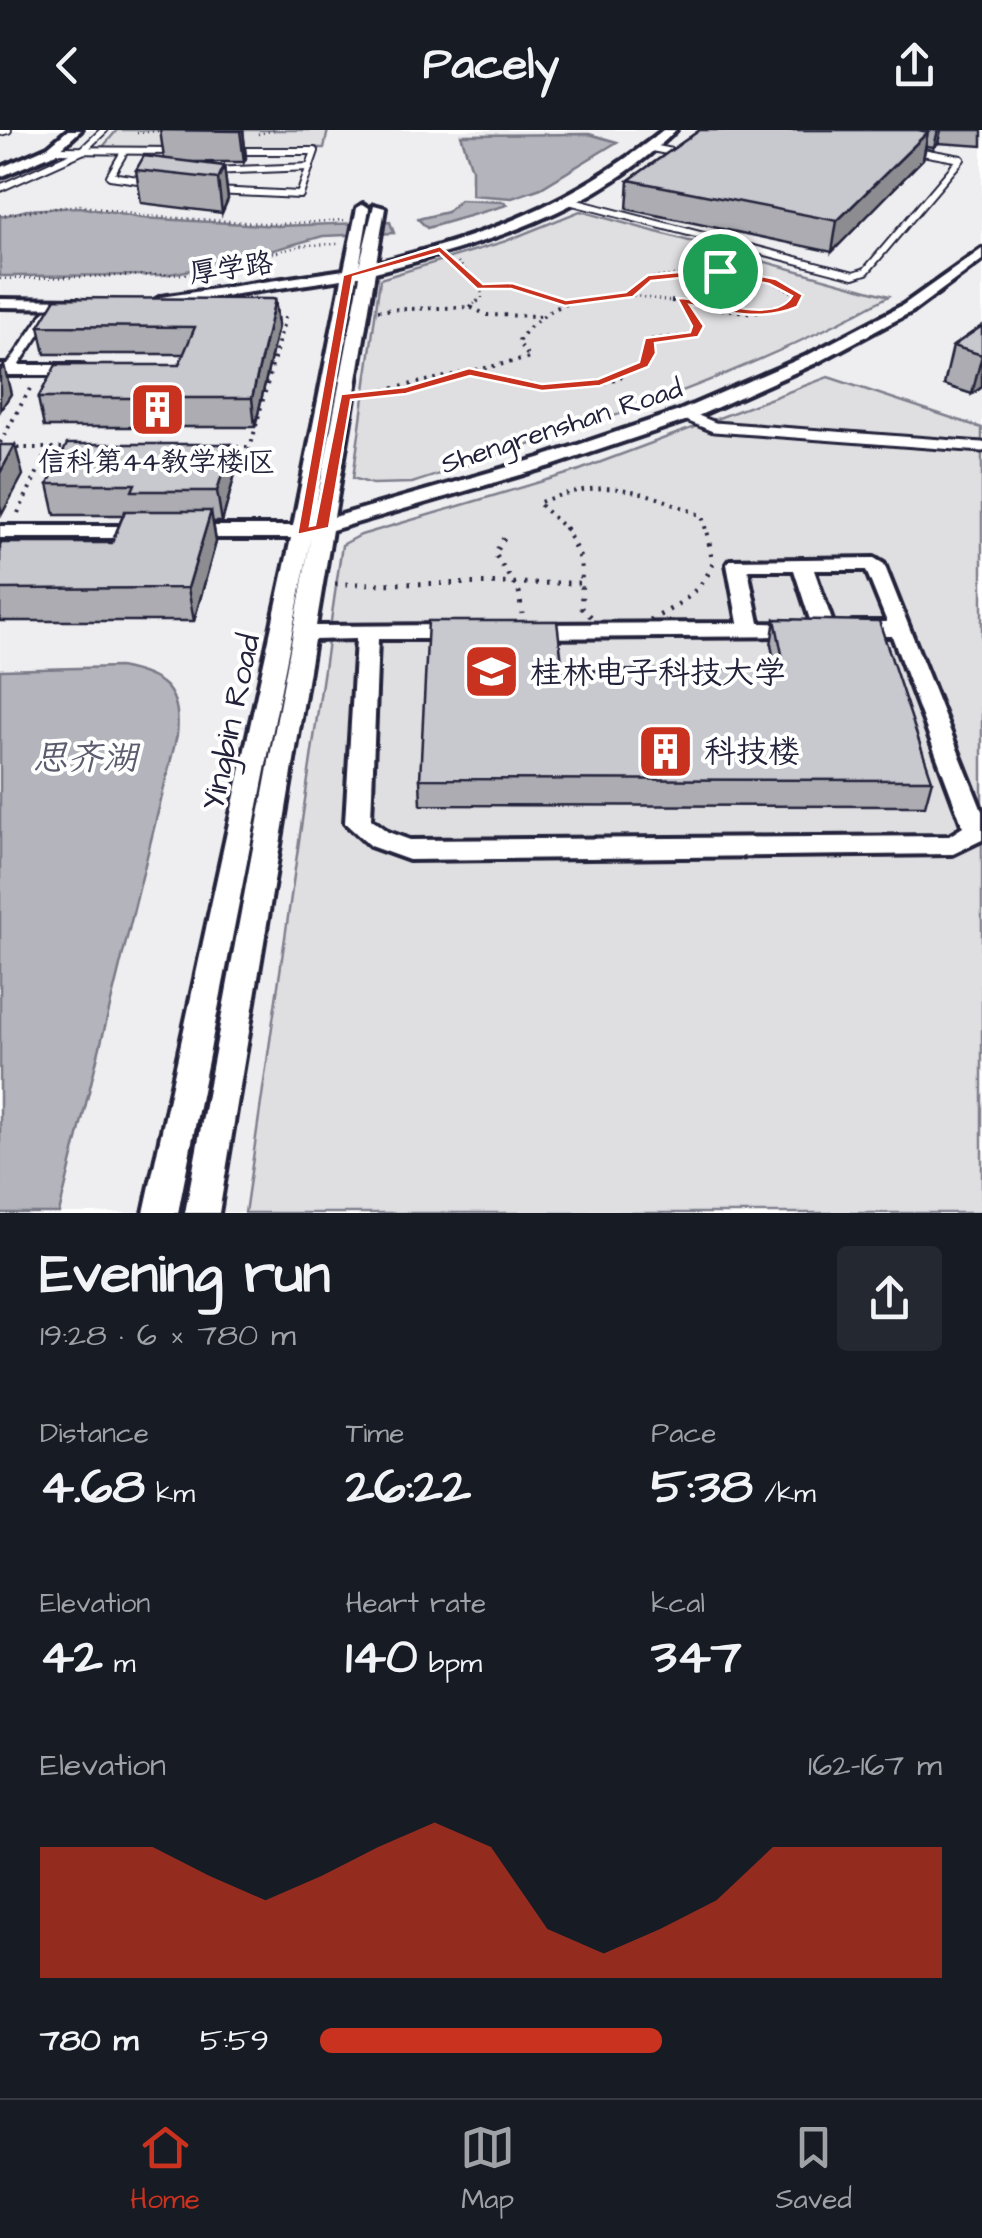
<!DOCTYPE html>
<meta charset="utf-8">
<style>
body{margin:0;font-family:"Architects Daughter","LXGW WenKai TC",sans-serif;background:#242831;color:#f1f3f6;height:100vh;display:flex;flex-direction:column;font-size:38px;white-space:nowrap}
*{box-sizing:border-box;margin:0}
p{font-size:32px;color:#9ea1a6}
.icon{flex:none;width:55px;height:55px;fill:none;stroke:currentColor;stroke-width:2;stroke-linecap:round;stroke-linejoin:round}
.map{position:relative;height:1083px;overflow:hidden}
.sheet{display:flex;flex-direction:column;background:#171b24;flex:1}
.sheet>*{flex:none}
.pin{position:absolute;display:grid;place-items:center;width:85px;height:85px;color:#fff;margin:-42px;border:5px solid #fff;border-radius:50%;box-shadow:0 2px 10px #0007}
.round{display:grid;place-items:center;flex:none;width:105px;height:105px;border-radius:10px;background:#242831}
.head{display:flex;align-items:center;justify-content:space-between;height:170px;padding:0 40px}
h1{font-size:55px;font-weight:700;line-height:75px}
.figures{display:grid;grid-template-columns:repeat(3,1fr);gap:15px;height:170px;padding:10px 40px}
.figures div{display:grid;align-content:center}
.figures b{font-size:50px;font-weight:700}
.figures small{font-size:28px;font-weight:400}
.figures p{font-size:28px}
.chart{height:280px;padding:20px 40px}
.chart p{display:flex;justify-content:space-between}
.chart svg{width:100%;height:180px;margin-top:10px;fill:#c8321e;opacity:.7}
ul{padding:0 40px;list-style:none;font-size:32px}
li{display:grid;grid-template-columns:160px 120px 1fr;align-items:center;height:75px}
li i{height:25px;border-radius:12px;background:#c8321e}
header{display:flex;justify-content:space-between;align-items:center;height:130px;padding:0 40px;background:#171b24;font-size:45px;font-weight:700}
.tab-bar{display:flex;justify-content:space-around;align-items:center;height:140px;border-top:2px solid #363941;background:#171b24;font-size:28px;color:#9ea1a6}
.tab-bar a{display:grid;justify-items:center;gap:5px}
.tab-bar .active{color:#c8321e}
.map>svg:first-child{display:block}
.built{fill:#eeeef1}
.green{fill:#dfdfe2;stroke:#80808e;stroke-width:2.5}
.water{fill:#b4b4bc;stroke:#7a7a88;stroke-width:2.5}
.lines{fill:none;stroke-linecap:round;stroke-linejoin:round}
.lane-far1-casing{stroke:#22223b;stroke-width:10}
.lane-casing{stroke:#22223b;stroke-width:15}
.street-casing{stroke:#22223b;stroke-width:8}
.path-far2{stroke:#22223b;stroke-width:2.5;stroke-dasharray:1 4;stroke-linecap:butt}
.path-far1{stroke:#22223b;stroke-width:4;stroke-dasharray:2.5 6;stroke-linecap:butt}
.path{stroke:#22223b;stroke-width:5;stroke-dasharray:2.5 8;stroke-linecap:butt}
.lane-far1{stroke:#fff;stroke-width:6}
.lane{stroke:#fff;stroke-width:9}
.street{fill:#fff;fill-rule:evenodd}
.wall{fill:#acacb2;stroke:#22223b;stroke-width:2.5}
.shaded-wall{fill:#8c8c91;stroke:#22223b;stroke-width:2.5}
.building{fill:#c8c8cf;stroke:#22223b;stroke-width:2.5}
.route{fill:#c8321e;stroke:#fff;stroke-width:2.5;fill-rule:evenodd}
.labels{text-anchor:middle;stroke-width:8;stroke-linejoin:round;paint-order:stroke}
.far-street-label{font-size:28px;fill:#22223b;stroke:#fff}
.far-poi-label{font-size:28px;fill:#22223b;stroke:#fff}
.poi-label{font-size:32px;fill:#22223b;stroke:#fff;text-anchor:start}
.street-label{font-size:32px;fill:#22223b;stroke:#fff}
.water-label{font-size:35px;font-style:italic;fill:#5c5c6f;stroke:#fff}
</style>
<header><svg class="icon" aria-label="back" viewBox="0 0 24 24"><path d="M15 5l-7 7 7 7"/></svg>Pacely<svg class="icon" aria-label="share" viewBox="0 0 24 24"><path d="M12 15V3M7 8l5-5 5 5M5 13v7h14v-7"/></svg></header>
<div class="map">
<svg width="982" height="1083" viewBox="0 0 982 1083">
<rect width="100%" height="100%" fill="#fff"/>
<filter id="ink" filterUnits="userSpaceOnUse"><feTurbulence type="fractalNoise" baseFrequency=".01" numOctaves="2"/><feDisplacementMap in="SourceGraphic" scale="20" xChannelSelector="R" yChannelSelector="G"/><feConvolveMatrix kernelMatrix="1 2 1 2 8 2 1 2 1" color-interpolation-filters="sRGB"/></filter>
<g filter="url(#ink)">
<rect class="built" x="0" y="0" width="982" height="1083"/>
<g class="green">
<path d="M117 0H328L324 18H102Z"/>
<path d="M580 81 889 166C738 250 576 300 412 353L372 354 353 348 380 149 506 111Z"/>
<path d="M828 247 982 298V1083H245L342 415 361 405 577 341Z"/>
</g>
<g class="water">
<path d="M589 4 617 12 541 58 512 68 472 65V39L461 5Z"/>
<path d="M460 70 503 72 507 75 427 98 418 89 447 82Z"/>
<path d="M79 77 141 88 278 96 390 92 394 103 323 106 220 135 164 145 0 146V87L27 80Z"/>
<path d="M119 537C160 545 182 557 177 605L59 1083H0V540Z"/>
</g>
<g class="lines">
<defs>
<g id="lane-far1">
<path d="M0 2 8 0"/>
<path d="M652 18 682 24"/>
<path d="M52 20 177 21"/>
<path d="M124 22 110 46 152 52"/>
<path d="M210 41 310 37"/>
<path d="M0 58 82 21 104 0"/>
<path d="M215 61 300 65 315 21H231"/>
<path d="M569 71 854 145 866 141 961 29 911 20"/>
</g>
<g id="lane">
<path d="M10 240 47 185"/>
<path d="M685 285 714 297 982 317"/>
</g>
<g id="street">
<path d="M68 0H81L56 23 0 47V38L48 17Z"/>
<path d="M663 0H676C596 81 482 115 375 142L334 387 539 328 679 281 804 227 903 175 982 119V130L913 181 816 233 691 289 551 336 332 400 316 496 455 495 466 502 455 509H378L371 689 388 702 410 710 949 706 963 697 892 506H852L841 499 852 492H887L866 440H814L835 499 824 506 813 499 794 440H748L759 493 808 494 811 499 808 504 800 506 527 508 516 501 527 494 738 493 727 434 730 430 874 428 884 434 982 681V710L953 724 409 730 370 716 345 693 356 509 314 510 219 1083H185L311 406 178 1083H144L291 408H186L176 402 186 396H293L342 149 161 175 154 171 161 167 344 140 357 78 363 74 369 78 359 137 374 75 385 78 376 133C488 106 573 73 663 0ZM357 146H360L313 393Z"/>
<path d="M0 169 79 170 86 174 79 178 0 177Z"/>
<path d="M0 235H81L89 240 81 245H0Z"/>
<path d="M0 396H144L154 402 144 408H0Z"/>
</g>
</defs>
<use href="#lane-far1" class="lane-far1-casing"/>
<use href="#lane" class="lane-casing"/>
<use href="#street" class="street-casing"/>
<g class="path-far2">
<path d="M137 3 169 0"/>
<path d="M258 4 275 0"/>
<path d="M0 85 79 75 144 86 279 94 344 90"/>
<path d="M718 123 714 132 720 141 772 151 797 165 794 174"/>
<path d="M458 132 481 157 512 156 565 173"/>
<path d="M0 149 192 144 305 115 338 114"/>
<path d="M629 165 649 148 719 141"/>
<path d="M474 174 482 168 481 157"/>
<path d="M564 174 629 165 688 174"/>
</g>
<g class="path-far1">
<path d="M559 171 565 173"/>
<path d="M671 171 752 183 795 171"/>
<path d="M470 177 478 171"/>
<path d="M378 180 470 177 487 185 545 186"/>
<path d="M470 242C522 256 633 280 649 210L694 205 698 196 683 173"/>
<path d="M368 264 530 228 518 212C531 192 555 174 579 171"/>
<path d="M0 313 32 255"/>
<path d="M228 317H250"/>
<path d="M0 318H72"/>
<path d="M245 337 286 184"/>
<path d="M18 383 49 318"/>
<path d="M567 400 538 373C602 347 641 358 702 386L706 400"/>
</g>
<g class="path">
<path d="M565 397 581 430 582 478 612 507C648 491 699 473 713 433L706 397"/>
<path d="M504 408 495 424 519 462 522 484"/>
<path d="M335 454 584 453"/>
</g>
<use href="#lane-far1" class="lane-far1"/>
<use href="#lane" class="lane"/>
<use href="#street" class="street"/>
</g>
<g class="wall">
<path d="M160 0H243L246 28 244 32H190L224 36 228 69 222 83 141 73 136 40 164 28Z"/>
<path d="M700 0H982V16L938 13 934 17 926 16 923 29 832 122 627 79 629 50Z"/>
<path d="M275 169 278 196 255 297H44L38 268 179 235 184 224H45L39 196Z"/>
<path d="M982 196V257L972 264 944 255 953 216Z"/>
<path d="M231 314 235 344 222 392H213L216 412 194 491H0V413H112L123 385H55L48 354Z"/>
<path d="M775 489 932 650 925 676 421 675 420 649 563 541 776 539 771 515Z"/>
</g>
<g class="shaded-wall">
<path d="M240 0H243L246 28 244 32Z"/>
<path d="M938 0H941L938 13 934 17Z"/>
<path d="M928 2 923 29 832 122 837 91Z"/>
<path d="M224 36 228 69 222 83 218 49Z"/>
<path d="M275 169 278 196 255 297 252 268Z"/>
<path d="M982 225V257L972 264Z"/>
<path d="M4 235 11 264 0 281V241Z"/>
<path d="M231 314 235 344 222 392 217 361Z"/>
<path d="M15 315 23 345 2 384 0 376V343Z"/>
<path d="M211 381 216 412 194 491 188 458Z"/>
</g>
<g class="building">
<path d="M160 0H240V1Z"/>
<path d="M700 0H918L928 2 837 91 629 50Z"/>
<path d="M144 26 224 36 218 49 136 40Z"/>
<path d="M56 168 275 169 252 268H38L56 235H179L195 197 39 196Z"/>
<path d="M982 196V225L953 216Z"/>
<path d="M67 314H231L217 361H132L135 354H48Z"/>
<path d="M0 315H15L0 343Z"/>
<path d="M125 381H211L188 458 0 459V413H112Z"/>
<path d="M775 489 879 491 932 650 420 649 428 491H557L563 541 785 539Z"/>
</g>
</g>
<path class="route" d="M440 116 483 154 512 153 566 170 626 162 648 145 720 138 776 149 803 165 797 177C761 192 727 182 690 175L704 196 698 207 655 213 656 223 648 237 600 256 542 261 470 246 406 264 351 270 329 398 297 405 343 145ZM439 123 477 159H511L565 176 633 167 651 151 720 144 769 154 792 166C775 196 705 167 677 168L692 196 690 202 645 208 639 232 598 249 542 254 469 238 405 257 341 264 315 395 310 396 353 147Z"/>
<defs>
<symbol id="building-square" viewBox="-11 -11 22 22"><rect x="-9" y="-9" width="18" height="18" rx="4" fill="#c8321e" stroke="#fff"/><path d="M-4-6H4V6H1V3H-1V6H-4ZM-2.5-4.3h1.7v1.8h-1.7ZM.8-4.3h1.7v1.8H.8ZM-2.5-1h1.7V.8h-1.7ZM.8-1h1.7V.8H.8Z" fill="#fff"/></symbol>
<symbol id="university-square" viewBox="-11 -11 22 22"><rect x="-9" y="-9" width="18" height="18" rx="4" fill="#c8321e" stroke="#fff"/><path d="M0-5L7-2L0 1L-7-2ZM-4 1L0 2.5L4 1V4Q0 6-4 4Z" fill="#fff"/></symbol>
</defs>
<g fill-rule="evenodd">
<use href="#building-square" x="126" y="248" width="63" height="63"/>
<use href="#university-square" x="460" y="510" width="63" height="63"/>
<use href="#building-square" x="634" y="590" width="63" height="63"/>
</g>
<g class="labels">
<g class="far-street-label">
<text transform="translate(231 137) rotate(-8)" y="10">厚学路</text>
<text transform="translate(561 295) rotate(-18)" y="10">Shengrenshan Road</text>
</g>
<g class="far-poi-label">
<text x="157" y="341">信科第44教学楼1区</text>
</g>
<g class="poi-label">
<text x="530" y="553">桂林电子科技大学</text>
<text x="704" y="632">科技楼</text>
</g>
<g class="street-label">
<text transform="translate(230 592) rotate(-78)" y="11">Yingbin Road</text>
</g>
<g class="water-label">
<text x="85" y="639">思齐湖</text>
</g>
</g>
</svg>
<div class="pin" style="left:720px;top:141px;background:#1e9e55"><svg class="icon" aria-label="arrive" viewBox="0 0 24 24"><path d="M6 21V4h12l-3 4 3 4H6"/></svg></div>
</div>
<section class="sheet">
<div class="head"><div><h1>Evening run</h1><p>19:28 · 6 × 780 m</p></div><a class="round"><svg class="icon" aria-label="share" viewBox="0 0 24 24"><path d="M12 15V3M7 8l5-5 5 5M5 13v7h14v-7"/></svg></a></div>
<div class="figures">
<div><p>Distance</p><b>4.68<small> km</small></b></div>
<div><p>Time</p><b>26:22</b></div>
<div><p>Pace</p><b>5:38<small> /km</small></b></div>
</div>
<div class="figures">
<div><p>Elevation</p><b>42<small> m</small></b></div>
<div><p>Heart rate</p><b>140<small> bpm</small></b></div>
<div><p>kcal</p><b>347</b></div>
</div>
<div class="chart"><p><span>Elevation</span>162–167 m</p>
<svg viewBox="0 0 160 44" preserveAspectRatio="none"><path d="M0 44V12L10 12L20 12L30 19L40 25L50 19L60 12L70 6L80 12L90 32L100 38L110 32L120 25L130 12L140 12L150 12L160 12V44z"/></svg>
</div>
<ul>
<li><b>780 m</b>5:59<i style="width:55%"></i></li>
</ul>
</section>
<nav class="tab-bar">
<a class="active"><svg class="icon" aria-label="home" viewBox="0 0 24 24"><path d="M3 11l9-7 9 7M6 9v11h12V9"/></svg>Home</a>
<a><svg class="icon" aria-label="map" viewBox="0 0 24 24"><path d="M3 6l6-2 6 2 6-2v14l-6 2-6-2-6 2zM9 4v14M15 6v14"/></svg>Map</a>
<a><svg class="icon" aria-label="saved" viewBox="0 0 24 24"><path d="M7 4h10v16l-5-4-5 4z"/></svg>Saved</a>
</nav>
